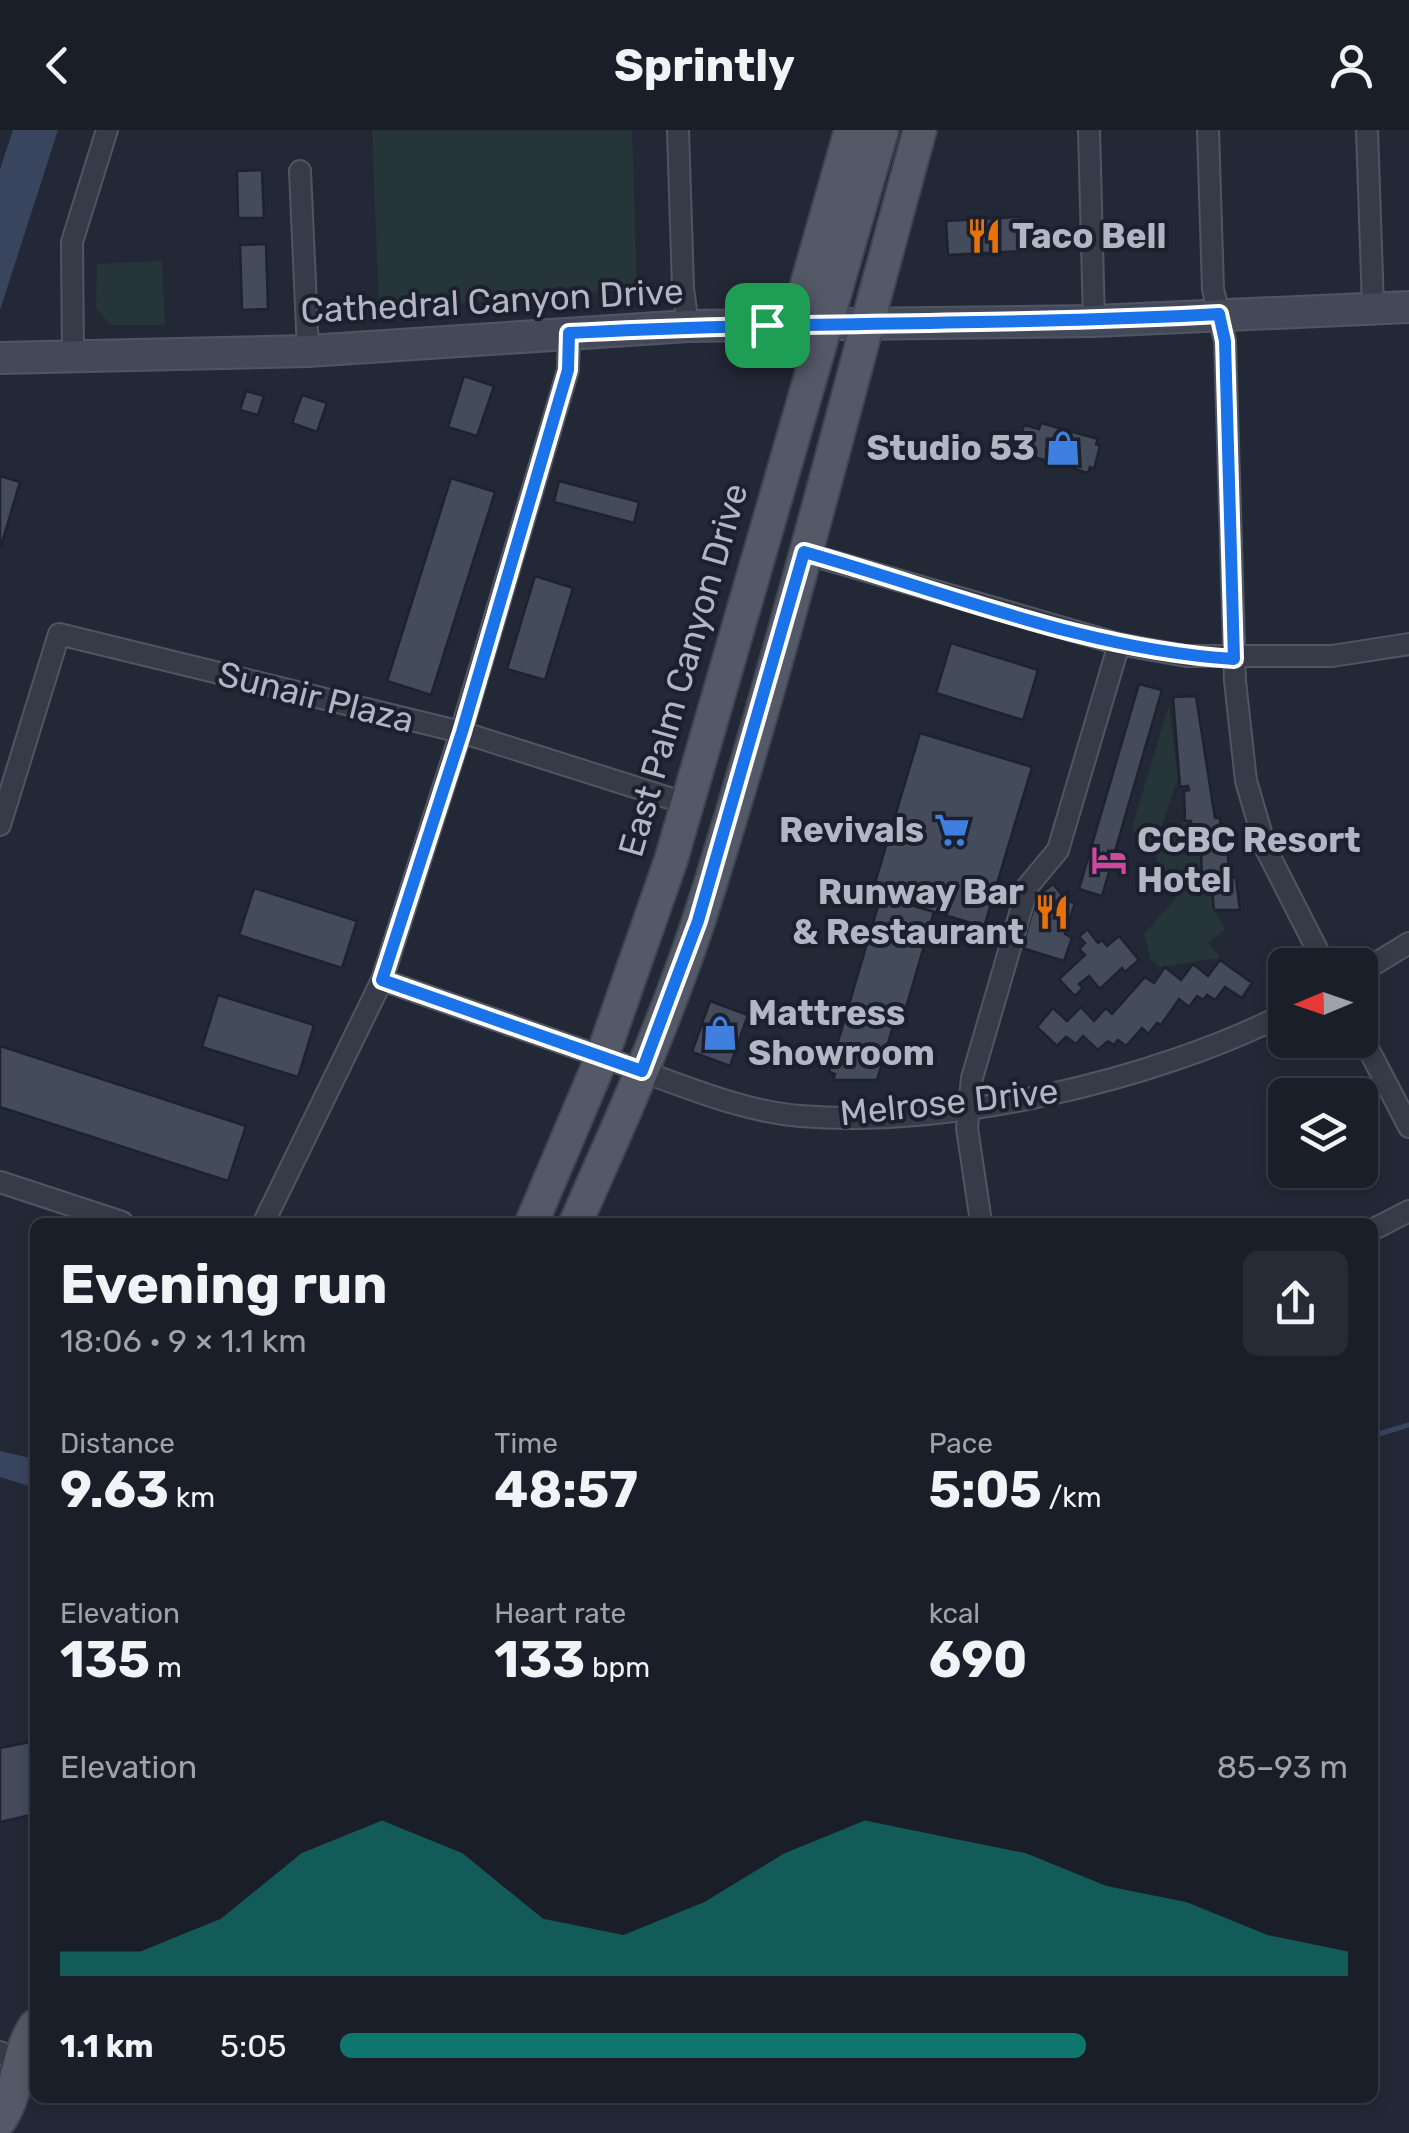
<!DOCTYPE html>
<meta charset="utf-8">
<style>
body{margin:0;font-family:Rubik,sans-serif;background:#272b35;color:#f1f3f6;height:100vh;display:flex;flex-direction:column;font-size:38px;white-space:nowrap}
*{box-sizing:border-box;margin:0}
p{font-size:32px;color:#9fa2a8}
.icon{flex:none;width:55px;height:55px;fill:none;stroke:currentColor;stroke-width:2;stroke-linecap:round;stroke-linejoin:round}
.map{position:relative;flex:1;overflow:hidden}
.details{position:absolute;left:30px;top:1088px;width:1348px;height:885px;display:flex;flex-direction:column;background:#1a1e29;border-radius:15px;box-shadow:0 5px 15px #0003,0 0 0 2px #383c46}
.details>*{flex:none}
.needle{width:65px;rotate:268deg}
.buttons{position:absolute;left:1268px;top:818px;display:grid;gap:20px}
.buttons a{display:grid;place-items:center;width:110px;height:110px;border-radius:15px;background:#1a1e29;box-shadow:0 5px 15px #0003,0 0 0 2px #383c46;font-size:50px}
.pin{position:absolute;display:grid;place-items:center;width:85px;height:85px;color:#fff;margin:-42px;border-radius:20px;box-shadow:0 5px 15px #0006}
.round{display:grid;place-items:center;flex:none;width:105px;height:105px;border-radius:15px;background:#272b35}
.headline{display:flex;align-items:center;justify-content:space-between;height:170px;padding:0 30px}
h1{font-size:55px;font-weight:700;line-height:75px}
.metrics{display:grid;grid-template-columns:repeat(3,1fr);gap:15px;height:170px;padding:10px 30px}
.metrics div{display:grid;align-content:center}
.metrics b{font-size:50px;font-weight:700}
.metrics small{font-size:28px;font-weight:400}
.metrics p{font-size:28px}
.chart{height:280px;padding:20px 30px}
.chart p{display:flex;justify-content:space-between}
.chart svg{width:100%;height:180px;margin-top:10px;fill:#0f766e;opacity:.7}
ul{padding:0 30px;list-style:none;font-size:32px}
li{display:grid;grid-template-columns:160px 120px 1fr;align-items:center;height:75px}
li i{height:25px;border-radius:12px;background:#0f766e}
header{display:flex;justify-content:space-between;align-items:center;height:130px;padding:0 30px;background:#1a1e29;font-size:45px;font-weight:700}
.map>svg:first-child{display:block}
.green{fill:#263539}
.water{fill:#39445f}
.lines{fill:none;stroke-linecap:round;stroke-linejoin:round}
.stream{stroke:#39445f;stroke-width:5}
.building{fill:#444b5b;stroke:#1d222e;stroke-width:2.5}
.street-casing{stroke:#515562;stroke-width:24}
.secondary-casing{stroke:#515562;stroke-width:34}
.primary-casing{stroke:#3f4451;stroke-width:36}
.street{stroke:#363b47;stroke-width:20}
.secondary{stroke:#44495a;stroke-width:30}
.primary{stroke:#545967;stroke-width:32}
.route-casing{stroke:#fff;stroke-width:20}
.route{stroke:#1a73e8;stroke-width:12}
.labels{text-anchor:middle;stroke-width:8;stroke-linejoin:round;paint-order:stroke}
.poi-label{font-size:35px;font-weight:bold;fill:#b1b5c4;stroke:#1b202c;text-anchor:start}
.street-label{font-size:35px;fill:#b1b5c4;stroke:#1b202c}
</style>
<header><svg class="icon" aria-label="back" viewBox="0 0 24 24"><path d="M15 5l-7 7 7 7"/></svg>Sprintly<svg class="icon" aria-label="person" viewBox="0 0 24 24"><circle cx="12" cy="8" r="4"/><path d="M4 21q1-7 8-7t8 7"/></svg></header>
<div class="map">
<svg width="1409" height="2003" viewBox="0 0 1409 2003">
<rect width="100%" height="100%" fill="#232837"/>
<g class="green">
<path d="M372 0H632L637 159 379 180Z"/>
<path d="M162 131 165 195H111L96 178 97 134Z"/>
<path d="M1169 575 1178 649 1156 712 1149 722 1132 698Z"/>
<path d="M1191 691 1192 720H1201L1202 749 1211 750 1214 780 1226 799 1208 812 1220 828 1161 837 1151 830 1144 804 1180 764 1162 743 1154 722 1166 695Z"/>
</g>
<g class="water">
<path d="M13 0H58L0 180V39Z"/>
<path d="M0 1321 35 1329V1358L0 1347Z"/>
</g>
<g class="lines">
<path class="stream" d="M1372 1306 1409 1295"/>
</g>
<g class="building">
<path d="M262 40 264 88H238L237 41Z"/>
<path d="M1020 87 1022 121 948 125 946 91Z"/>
<path d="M266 114 268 179 242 180 240 115Z"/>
<path d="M464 246 494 256 477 306 448 297Z"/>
<path d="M246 261 264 266 258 285 240 280Z"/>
<path d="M302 265 327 273 317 302 292 293Z"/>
<path d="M1041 293 1098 309 1096 314 1100 316 1094 339 1090 337 1088 343 1017 322 1024 295 1039 299Z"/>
<path d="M0 346 20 352 1 416H0Z"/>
<path d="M451 348 495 362 431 565 387 551Z"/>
<path d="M559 351 639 372 634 393 554 372Z"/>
<path d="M535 446 573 458 545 550 507 539Z"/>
<path d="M951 513 1038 540 1023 590 936 563Z"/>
<path d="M1139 554 1162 560 1102 766 1079 759Z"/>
<path d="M1196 566 1215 688H1220L1222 717 1227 718 1230 747 1236 748 1240 780H1214L1211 750 1202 749 1201 720H1192L1191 691H1185L1184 661 1189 660 1188 656 1180 657 1173 567Z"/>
<path d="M920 603 1032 637 984 797 872 763Z"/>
<path d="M1053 754 1067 771 1075 773 1065 804 1072 808 1064 831 1022 818 1037 766Z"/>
<path d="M254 758 357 791 342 838 239 805Z"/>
<path d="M881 766 934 782 901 895 894 893 877 950H833L835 944 829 942Z"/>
<path d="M1087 799 1098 813 1102 810 1107 816 1119 806 1139 830 1125 842 1122 838 1100 859 1089 846 1079 854 1083 858 1075 866 1059 849 1085 825 1079 819 1085 813 1079 807Z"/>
<path d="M1220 830 1252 853 1242 868 1225 857 1215 870 1207 865 1203 870 1197 866 1189 877 1179 869 1161 895 1157 893 1148 904 1142 898 1126 916 1118 910 1114 915 1108 911 1098 920 1083 906 1076 914 1066 907 1057 916 1037 897 1053 878 1067 891 1081 877 1094 891 1106 878 1112 884 1145 847 1154 853 1165 837 1181 850 1193 834 1208 846Z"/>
<path d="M218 865 314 895 298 947 202 917Z"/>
<path d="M710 871 748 885 730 936 692 922Z"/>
<path d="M0 916 246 996 228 1051 0 977Z"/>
<path d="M35 1611V1684L0 1692V1618Z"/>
</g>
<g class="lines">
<defs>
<g id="street">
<path d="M678 0 683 158 688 196"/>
<path d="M1089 0 1094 191"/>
<path d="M1208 0 1213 159 1225 211 1235 551 1246 651 1266 719 1325 835"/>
<path d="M1367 0 1373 177"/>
<path d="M300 41 308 221"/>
<path d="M73 228 72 112 107 0"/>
<path d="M804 423 1119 514 1186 526H1332L1409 514"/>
<path d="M0 695 59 504 461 602 685 673"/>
<path d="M1360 843 1409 813"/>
<path d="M382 850C463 879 544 907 625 935 681 955 740 981 800 986 949 998 1152 951 1285 884"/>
<path d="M1360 903 1409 997"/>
<path d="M0 1052 122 1092"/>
<path d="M264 1092 382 850 461 602 568 240 569 203"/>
<path d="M981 1092 967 998 972 948 1028 756 1058 720 1119 514"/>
<path d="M1372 1100 1409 1081"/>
<path d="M0 1922 35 1944"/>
</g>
<path id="secondary" d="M0 228 308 221 688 196 1094 191 1409 177"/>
<g id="primary">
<path d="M767 195 790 181 803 168 851 0"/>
<path d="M532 1092 602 927 671 730 882 0"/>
<path d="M576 1092C620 993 665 893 699 790 782 530 847 263 920 0"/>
<path d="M0 1990C21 1957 15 1926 35 1896"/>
</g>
</defs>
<use href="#street" class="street-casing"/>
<use href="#secondary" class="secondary-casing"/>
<use href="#primary" class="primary-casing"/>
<use href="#street" class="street"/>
<use href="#secondary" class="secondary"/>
<use href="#primary" class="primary"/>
</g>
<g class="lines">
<defs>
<path id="route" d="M1219 184 1225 211 1234 529C1087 520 946 462 804 422L698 791 642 941 382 850 462 602 568 240 569 203C786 191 1002 196 1219 184Z"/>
</defs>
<use href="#route" class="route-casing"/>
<use href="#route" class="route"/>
</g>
<defs>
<symbol id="restaurant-bare" viewBox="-9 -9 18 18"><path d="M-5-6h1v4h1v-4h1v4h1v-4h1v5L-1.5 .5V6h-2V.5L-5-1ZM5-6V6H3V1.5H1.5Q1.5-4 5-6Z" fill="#e8710a" stroke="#1b202c" stroke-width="2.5" paint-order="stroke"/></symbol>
<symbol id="shop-bare" viewBox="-9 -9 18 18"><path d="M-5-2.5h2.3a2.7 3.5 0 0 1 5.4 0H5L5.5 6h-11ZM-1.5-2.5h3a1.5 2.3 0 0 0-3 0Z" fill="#3f7fe0" stroke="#1b202c" stroke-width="2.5" paint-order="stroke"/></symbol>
<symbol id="supermarket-bare" viewBox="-9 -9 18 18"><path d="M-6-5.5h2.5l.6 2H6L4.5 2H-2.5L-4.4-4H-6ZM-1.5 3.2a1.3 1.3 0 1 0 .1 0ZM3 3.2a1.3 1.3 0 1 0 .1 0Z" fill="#3f7fe0" stroke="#1b202c" stroke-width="2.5" paint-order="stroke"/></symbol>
<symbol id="hotel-bare" viewBox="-9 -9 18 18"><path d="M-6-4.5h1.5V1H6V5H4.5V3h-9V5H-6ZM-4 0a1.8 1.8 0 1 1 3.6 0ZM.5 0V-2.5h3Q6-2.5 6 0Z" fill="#d1479c" stroke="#1b202c" stroke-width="2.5" paint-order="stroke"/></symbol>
</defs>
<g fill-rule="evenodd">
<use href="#restaurant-bare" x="959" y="81" width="50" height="50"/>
<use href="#shop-bare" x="1038" y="293" width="50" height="50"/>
<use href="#supermarket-bare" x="927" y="675" width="50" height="50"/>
<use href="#hotel-bare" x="1084" y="705" width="50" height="50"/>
<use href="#restaurant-bare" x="1027" y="757" width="50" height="50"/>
<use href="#shop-bare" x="695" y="878" width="50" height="50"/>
</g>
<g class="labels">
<g class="poi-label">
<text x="1012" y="118">Taco Bell</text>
<text x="1035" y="330" text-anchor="end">Studio 53</text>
<text x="924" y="712" text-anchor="end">Revivals</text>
<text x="1137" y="722">CCBC Resort<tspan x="1137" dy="40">Hotel</tspan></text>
<text x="1024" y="774" text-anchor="end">Runway Bar<tspan x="1024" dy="40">&amp; Restaurant</tspan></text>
<text x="748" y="895">Mattress<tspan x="748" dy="40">Showroom</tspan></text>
</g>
<g class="street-label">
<text transform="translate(492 171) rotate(-3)" y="12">Cathedral Canyon Drive</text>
<text transform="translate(683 540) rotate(-74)" y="12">East Palm Canyon Drive</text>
<text transform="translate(316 567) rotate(14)" y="12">Sunair Plaza</text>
<text transform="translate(949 972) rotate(-6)" y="12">Melrose Drive</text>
</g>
</g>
</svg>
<div class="buttons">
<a><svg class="needle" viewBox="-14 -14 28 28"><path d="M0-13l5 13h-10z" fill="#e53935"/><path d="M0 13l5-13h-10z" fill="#9fa2a8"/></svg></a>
<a><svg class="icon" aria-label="layers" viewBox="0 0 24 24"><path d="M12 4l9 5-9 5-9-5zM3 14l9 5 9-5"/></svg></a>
</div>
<div class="pin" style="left:767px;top:195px;background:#1e9e55"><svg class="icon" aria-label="arrive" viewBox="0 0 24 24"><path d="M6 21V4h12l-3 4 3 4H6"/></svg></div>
<section class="details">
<div class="headline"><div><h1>Evening run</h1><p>18:06 · 9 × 1.1 km</p></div><a class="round"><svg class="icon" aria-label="share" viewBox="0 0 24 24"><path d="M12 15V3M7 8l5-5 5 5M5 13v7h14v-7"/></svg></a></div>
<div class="metrics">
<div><p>Distance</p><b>9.63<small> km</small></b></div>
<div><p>Time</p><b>48:57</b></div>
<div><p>Pace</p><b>5:05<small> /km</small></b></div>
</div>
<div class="metrics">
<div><p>Elevation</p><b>135<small> m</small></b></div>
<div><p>Heart rate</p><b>133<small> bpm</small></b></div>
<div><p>kcal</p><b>690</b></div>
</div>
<div class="chart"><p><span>Elevation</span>85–93 m</p>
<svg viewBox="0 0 160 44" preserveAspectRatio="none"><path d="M0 44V38L10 38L20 30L30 14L40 6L50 14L60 30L70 34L80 26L90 14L100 6L110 10L120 14L130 22L140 26L150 34L160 38V44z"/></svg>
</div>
<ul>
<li><b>1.1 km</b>5:05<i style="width:74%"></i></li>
</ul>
</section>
</div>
